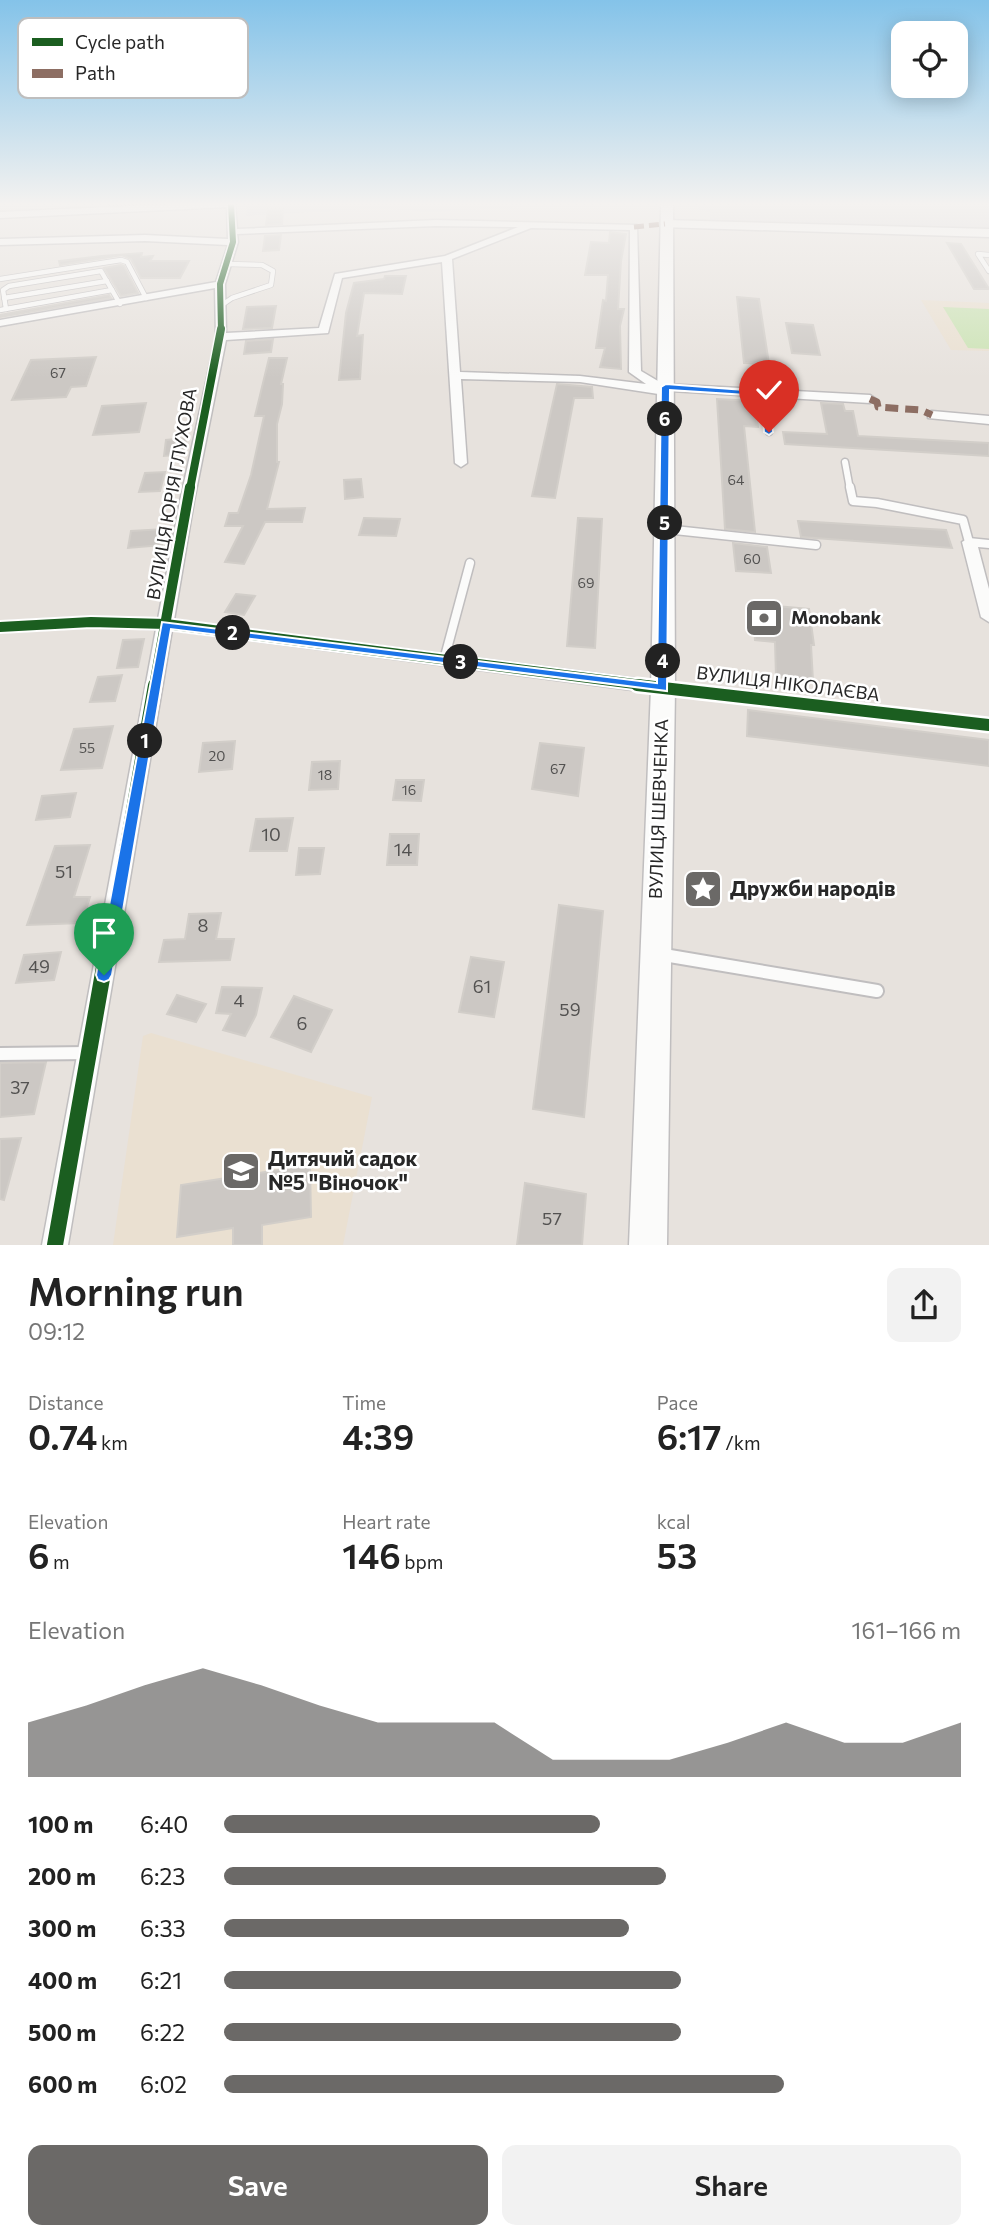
<!DOCTYPE html>
<meta charset="utf-8">
<style>
body{margin:0;font-family:Commissioner,sans-serif;background:#f2f2f2;color:#222;height:100vh;display:flex;flex-direction:column;font-size:26px;white-space:nowrap}
*{box-sizing:border-box;margin:0}
p{font-size:23px;color:#767676}
.icon{flex:none;width:38px;height:38px;fill:none;stroke:currentColor;stroke-width:2;stroke-linecap:round;stroke-linejoin:round}
.map{position:relative;height:1245px;overflow:hidden}
.details{display:flex;flex-direction:column;background:#fff;flex:1}
.details>*{flex:none}
.tools{position:absolute;left:891px;top:21px;display:grid;gap:14px}
.tools a{display:grid;place-items:center;width:77px;height:77px;border-radius:14px;background:#fff;box-shadow:0 4px 18px #0003;font-size:35px}
.pin{position:absolute;display:grid;place-items:center;width:60px;height:60px;color:#fff;margin:-72px -30px;border-radius:50% 50% 50% 0;rotate:-45deg;box-shadow:0 0 7px #0007}
.pin .icon{rotate:45deg}
.km{position:absolute;width:35px;height:35px;margin:-18px;border-radius:50%;background:#222;color:#fff;font-size:19px;line-height:35px;text-align:center}
.round{display:grid;place-items:center;flex:none;width:74px;height:74px;border-radius:14px;background:#f2f2f2}
.head{display:flex;align-items:center;justify-content:space-between;height:119px;padding:0 28px}
h1{font-size:38px;font-weight:600;line-height:52px}
.figures{display:grid;grid-template-columns:repeat(3,1fr);gap:10px;height:119px;padding:7px 28px}
.figures div{display:grid;align-content:center}
.figures b{font-size:35px;font-weight:600}
.figures small{font-size:19px;font-weight:400}
.figures p{font-size:19px}
.chart{height:196px;padding:14px 28px}
.chart p{display:flex;justify-content:space-between}
.chart svg{width:100%;height:126px;margin-top:7px;fill:#6b6967;opacity:.7}
.button{display:flex;gap:14px;margin-top:auto;padding:14px 28px}
.button a{flex:1;height:80px;border-radius:14px;background:#6b6967;color:#fff;font-size:28px;font-weight:600;line-height:80px;text-align:center}
.button a+a{background:#f2f2f2;color:#222}
ul{padding:0 28px;list-style:none;font-size:23px}
li{display:grid;grid-template-columns:112px 84px 1fr;align-items:center;height:52px}
li i{height:18px;border-radius:9px;background:#6b6967}
.map>svg:first-child{display:block}
.industrial{fill:#dad7d9}
.education{fill:#eae0d1}
.green{fill:#cbe3b4}
.building{fill:#ccc8c4;stroke:#d2cec9;stroke-width:2}
.lines{fill:none;stroke-linecap:round;stroke-linejoin:round}
.service-far3-casing{stroke:#c0bebf;stroke-width:6}
.service-far2-casing{stroke:#c0bebf;stroke-width:9}
.service-far1-casing{stroke:#c0bebf;stroke-width:11}
.service-casing{stroke:#c0bebf;stroke-width:16}
.minor-casing{stroke:#c0bebf;stroke-width:3}
.tertiary-casing{stroke:#c0bebf;stroke-width:3}
.secondary-casing{stroke:#c0bebf;stroke-width:3}
.service-far3{stroke:#fbfbfa;stroke-width:4.5}
.service-far2{stroke:#fbfbfa;stroke-width:6}
.service-far1{stroke:#fbfbfa;stroke-width:8}
.service{stroke:#fbfbfa;stroke-width:12}
.minor{fill:#fbfbfa;fill-rule:evenodd}
.tertiary{fill:#fbfbfa;fill-rule:evenodd}
.secondary{fill:#fbfbfa;fill-rule:evenodd}
.quiet-far1{stroke:#8d6e63;stroke-width:5;stroke-dasharray:10 5;stroke-linecap:butt}
.quiet{stroke:#8d6e63;stroke-width:7;stroke-dasharray:13 7;stroke-linecap:butt}
.cycleway-far4-casing{stroke:#fff;stroke-width:9}
.cycleway-far3-casing{stroke:#fff;stroke-width:11}
.cycleway-far2-casing{stroke:#fff;stroke-width:14}
.cycleway-far1-casing{stroke:#fff;stroke-width:17}
.cycleway-casing{stroke:#fff;stroke-width:20}
.cycleway-far4{stroke:#1b5e20;stroke-width:6}
.cycleway-far3{stroke:#1b5e20;stroke-width:8}
.cycleway-far2{stroke:#1b5e20;stroke-width:10}
.cycleway-far1{stroke:#1b5e20;stroke-width:12}
.cycleway{stroke:#1b5e20;stroke-width:16}
.route{fill:#1a73e8;stroke:#fff;stroke-width:2}
.labels{text-anchor:middle;stroke-width:5;stroke-linejoin:round;paint-order:stroke}
.number-label{font-size:14px;fill:#535251}
.street-label{font-size:18px;fill:#282828;stroke:#fff}
.poi-label{font-size:18px;font-weight:bold;fill:#282828;stroke:#fff;text-anchor:start}
.near-number-label{font-size:18px;fill:#535251}
.near-poi-label{font-size:21px;font-weight:bold;fill:#282828;stroke:#fff;text-anchor:start}
.key{fill:#fff;stroke:#bebebe;stroke-width:2}
.key-label{font-size:19px;fill:#282828}
</style>
<div class="map">
<svg width="989" height="1245" viewBox="0 0 989 1245">
<rect width="100%" height="100%" fill="#e7e2dd"/>
<g class="industrial">
<path d="M248 204H520L521 207 429 212 379 208 246 216Z"/>
<path d="M989 204V228L710 222V211L699 210 697 205Z"/>
</g>
<g class="education">
<path d="M921 300 989 303V351L951 350Z"/>
<path d="M151 1033 372 1097 343 1245H113L143 1036Z"/>
</g>
<path class="green" d="M943 307 989 309V349L968 348Z"/>
<g class="building">
<path d="M268 209H283L282 224 266 225Z"/>
<path d="M610 232 626 234 621 261 618 309H624L620 326 621 369 600 367 605 348H596L603 300 606 301 608 275H585L591 242 609 243Z"/>
<path d="M281 235 279 250 263 251 265 236Z"/>
<path d="M947 243 961 244 989 289H974Z"/>
<path d="M142 253 141 257 153 256 150 261H189L180 278H141L131 259 122 255 60 265 59 261 102 256Z"/>
<path d="M121 265 124 266 138 293 121 296 104 268Z"/>
<path d="M385 276H406L402 294 364 293 357 336 363 335 360 379 339 380 346 313 354 283 384 279Z"/>
<path d="M109 295 111 298 0 317V315Z"/>
<path d="M737 297 759 299 769 364 744 363Z"/>
<path d="M276 306 272 328 243 329 247 307Z"/>
<path d="M786 323 813 325 820 355 792 353Z"/>
<path d="M273 339 271 352 244 354 246 341Z"/>
<path d="M96 357 86 386 71 387 66 397 12 400 31 360Z"/>
<path d="M269 358H287L281 384H283L282 404 277 424V462H279L267 509 305 508 302 522H265L244 564 225 562 243 526H225L229 513H238L251 475 264 416H255Z"/>
<path d="M557 384 592 387 593 398H574L555 498 532 496Z"/>
<path d="M717 399 754 401 758 427 744 426 755 532 725 529Z"/>
<path d="M146 403 139 432 93 435 102 406Z"/>
<path d="M821 403 843 404 845 411H853L858 436 989 443V456L785 444 783 432 827 434Z"/>
<path d="M186 438 185 454 164 456 166 440Z"/>
<path d="M165 472 160 491 139 492 145 473Z"/>
<path d="M361 479 363 497 345 499 344 480Z"/>
<path d="M364 518 400 519 396 536 359 535Z"/>
<path d="M578 518 602 519 595 648 567 646Z"/>
<path d="M798 521 946 530 952 548 801 537Z"/>
<path d="M165 529 162 545 128 548 131 531Z"/>
<path d="M733 543 767 547 771 573 736 571Z"/>
<path d="M236 594 255 596 244 615 225 612Z"/>
<path d="M752 604 809 609 814 645H811L813 681 776 676 775 642 755 640Z"/>
<path d="M144 639 138 667 117 668 123 640Z"/>
<path d="M122 675 115 701 90 702 98 677Z"/>
<path d="M748 710 989 740V766L747 736Z"/>
<path d="M113 726 102 768 61 770 74 729Z"/>
<path d="M235 741 232 769 199 772 203 743Z"/>
<path d="M540 743 584 748 578 796 532 789Z"/>
<path d="M340 761 338 789 309 790 312 762Z"/>
<path d="M396 780H424L421 801 393 800Z"/>
<path d="M76 793 70 817 36 820 42 796Z"/>
<path d="M293 818 287 851H250L256 819Z"/>
<path d="M390 834H419L417 865H387Z"/>
<path d="M90 845 74 897H90L82 923 27 925 55 846Z"/>
<path d="M299 848H324L320 874 296 875Z"/>
<path d="M559 905 603 911 584 1117 533 1109Z"/>
<path d="M221 913 216 939H234L230 960 159 962 164 940 185 939 189 914Z"/>
<path d="M61 952 54 980 16 983 24 955Z"/>
<path d="M471 957 504 962 494 1017 459 1012Z"/>
<path d="M222 987 262 988 256 1015 245 1036 223 1030 231 1014 216 1013Z"/>
<path d="M177 995 206 1004 196 1022 167 1014Z"/>
<path d="M294 996 332 1010 311 1052 271 1037Z"/>
<path d="M46 1062 34 1114 0 1117V1063Z"/>
<path d="M21 1138 4 1200 0 1199V1139Z"/>
<path d="M310 1165 311 1217 262 1225V1245H233V1228L177 1237 181 1185Z"/>
<path d="M525 1183 586 1194 582 1245H517Z"/>
</g>
<g class="lines">
<defs>
<g id="service-far3">
<path d="M989 255 978 254 989 271"/>
<path d="M0 279 121 260 127 262 146 298"/>
<path d="M4 298 107 281"/>
<path d="M219 307 232 298 271 285 273 271 262 265 228 264"/>
<path d="M6 309 3 290 9 286 101 271 120 304"/>
<path d="M0 310 112 290"/>
</g>
<g id="service-far2">
<path d="M766 393 769 432"/>
<path d="M845 462 850 489"/>
</g>
<g id="service-far1">
<path d="M850 487 853 501 877 503 963 520 969 542"/>
<path d="M665 529 816 545"/>
<path d="M444 660 470 563"/>
</g>
<g id="service">
<path d="M664 955 877 991"/>
<path d="M0 1054 88 1053"/>
</g>
<g id="minor">
<path d="M173 204H235L237 229 436 220 637 225 641 371 663 384 870 395 876 399 870 403 671 391 665 395 580 382 461 379 467 463 461 467 455 463 442 262 342 278 328 333 226 340 194 501 174 620 663 682 989 719V731L663 694 172 630 68 1245H42L156 629 91 627 0 632V622L91 617 158 619 180 501 216 337 215 288 0 326V320L216 282 228 245 145 241 0 245V239L145 235 228 239 227 207 0 218V212ZM436 226 518 227 445 256 335 274 319 328 226 333 225 284 238 242 237 234ZM531 228 630 230 629 372 646 384 580 376 460 372 452 259Z"/>
<path d="M932 411 989 416V424L928 418V412Z"/>
<path d="M969 538 989 540V548L978 547 989 589V622L981 617 962 542Z"/>
</g>
<path id="tertiary" d="M665 220 989 229V237L661 227V221Z"/>
<path id="secondary" d="M661 204H673L675 688 667 1245H629L651 688Z"/>
</defs>
<use href="#service-far3" class="service-far3-casing"/>
<use href="#service-far2" class="service-far2-casing"/>
<use href="#service-far1" class="service-far1-casing"/>
<use href="#service" class="service-casing"/>
<use href="#minor" class="minor-casing"/>
<use href="#tertiary" class="tertiary-casing"/>
<use href="#secondary" class="secondary-casing"/>
<use href="#service-far3" class="service-far3"/>
<use href="#service-far2" class="service-far2"/>
<use href="#service-far1" class="service-far1"/>
<use href="#service" class="service"/>
<use href="#minor" class="minor"/>
<use href="#tertiary" class="tertiary"/>
<use href="#secondary" class="secondary"/>
<path class="quiet-far1" d="M634 227 665 224"/>
<path class="quiet" d="M870 399 877 402 878 407 921 410 932 415"/>
<defs>
<path id="cycleway-far4" d="M221 331 220 284 233 242 231 204"/>
<path id="cycleway-far3" d="M190 489 221 329"/>
<g id="cycleway-far2">
<path d="M0 627 91 622 166 624 650 686"/>
<path d="M154 686 190 487"/>
</g>
<g id="cycleway-far1">
<path d="M637 685 989 725"/>
<path d="M110 935 154 685"/>
</g>
<path id="cycleway" d="M55 1245 110 933"/>
</defs>
<use href="#cycleway-far4" class="cycleway-far4-casing"/>
<use href="#cycleway-far3" class="cycleway-far3-casing"/>
<use href="#cycleway-far2" class="cycleway-far2-casing"/>
<use href="#cycleway-far1" class="cycleway-far1-casing"/>
<use href="#cycleway" class="cycleway-casing"/>
<use href="#cycleway-far4" class="cycleway-far4"/>
<use href="#cycleway-far3" class="cycleway-far3"/>
<use href="#cycleway-far2" class="cycleway-far2"/>
<use href="#cycleway-far1" class="cycleway-far1"/>
<use href="#cycleway" class="cycleway"/>
</g>
<linearGradient id="sky" x2="0" y2="1"><stop stop-color="#84c3e9"/><stop offset="0.54" stop-color="#f4f2f0"/><stop offset="1" stop-color="#f4f2f0" stop-opacity="0"/></linearGradient>
<rect width="989" height="378" fill="url(#sky)"/>
<path class="route" d="M666 384 769 392 773 432 769 435 764 432 762 396 670 390 667 691 171 629 112 975 109 980 104 982 98 980 96 975 162 622 657 683 661 387Z"/>
<defs>
<symbol id="bank-square" viewBox="-11 -11 22 22"><rect x="-9" y="-9" width="18" height="18" rx="4" fill="#6b6967" stroke="#fff"/><path d="M-6-4H6V4H-6ZM0-2.3a2.3 2.3 0 1 0 0 4.6a2.3 2.3 0 1 0 0-4.6Z" fill="#fff"/></symbol>
<symbol id="sight-square" viewBox="-11 -11 22 22"><rect x="-9" y="-9" width="18" height="18" rx="4" fill="#6b6967" stroke="#fff"/><path d="M0-6L1.8-2.2L6-1.7L2.9 1.2L3.7 5.4L0 3.3L-3.7 5.4L-2.9 1.2L-6-1.7L-1.8-2.2Z" fill="#fff"/></symbol>
<symbol id="school-square" viewBox="-11 -11 22 22"><rect x="-9" y="-9" width="18" height="18" rx="4" fill="#6b6967" stroke="#fff"/><path d="M0-5L7-2L0 1L-7-2ZM-4 1L0 2.5L4 1V4Q0 6-4 4Z" fill="#fff"/></symbol>
</defs>
<g fill-rule="evenodd">
<use href="#bank-square" x="742" y="596" width="44" height="44"/>
<use href="#sight-square" x="681" y="867" width="44" height="44"/>
<use href="#school-square" x="219" y="1149" width="44" height="44"/>
</g>
<g class="labels">
<g class="number-label">
<text x="58" y="378">67</text>
<text x="736" y="485">64</text>
<text x="752" y="564">60</text>
<text x="586" y="588">69</text>
<text x="87" y="753">55</text>
<text x="217" y="761">20</text>
<text x="558" y="774">67</text>
<text x="325" y="780">18</text>
<text x="409" y="795">16</text>
</g>
<g class="street-label">
<text transform="translate(172 494) rotate(-80)" y="6">ВУЛИЦЯ ЮРІЯ ГЛУХОВА</text>
<text transform="translate(788 684) rotate(7)" y="6">ВУЛИЦЯ НІКОЛАЄВА</text>
<text transform="translate(659 809) rotate(-88)" y="6">ВУЛИЦЯ ШЕВЧЕНКА</text>
</g>
<g class="poi-label">
<text x="791" y="624">Monobank</text>
</g>
<g class="near-number-label">
<text x="271" y="841">10</text>
<text x="403" y="856">14</text>
<text x="64" y="878">51</text>
<text x="203" y="932">8</text>
<text x="39" y="973">49</text>
<text x="482" y="993">61</text>
<text x="239" y="1007">4</text>
<text x="570" y="1016">59</text>
<text x="302" y="1030">6</text>
<text x="20" y="1094">37</text>
<text x="552" y="1225">57</text>
</g>
<g class="near-poi-label">
<text x="730" y="896">Дружби народів</text>
<text x="268" y="1166">Дитячий садок<tspan x="268" dy="24">№5 "Віночок"</tspan></text>
</g>
</g>
<rect x="18" y="18" width="230" height="80" rx="10" class="key"/>
<rect x="32" y="38" width="31" height="8" fill="#1b5e20"/>
<rect x="32" y="69" width="31" height="9" fill="#8d6e63"/>
<g class="key-label">
<text x="75" y="49">Cycle path</text>
<text x="75" y="80">Path</text>
</g>
</svg>
<div class="tools">
<a><svg class="icon" aria-label="locate" viewBox="0 0 24 24"><circle cx="12" cy="12" r="6"/><path d="M12 2v4M12 18v4M2 12h4M18 12h4"/></svg></a>
</div>
<div class="pin" style="left:104px;top:975px;background:#1e9e55"><svg class="icon" aria-label="arrive" viewBox="0 0 24 24"><path d="M6 21V4h12l-3 4 3 4H6"/></svg></div>
<div class="pin" style="left:769px;top:432px;background:#d93025"><svg class="icon" aria-label="check" viewBox="0 0 24 24"><path d="M5 12l5 5 9-10"/></svg></div>
<b class="km" style="left:145px;top:741px">1</b>
<b class="km" style="left:233px;top:633px">2</b>
<b class="km" style="left:461px;top:662px">3</b>
<b class="km" style="left:663px;top:661px">4</b>
<b class="km" style="left:665px;top:523px">5</b>
<b class="km" style="left:665px;top:419px">6</b>
</div>
<section class="details">
<div class="head"><div><h1>Morning run</h1><p>09:12</p></div><a class="round"><svg class="icon" aria-label="share" viewBox="0 0 24 24"><path d="M12 15V3M7 8l5-5 5 5M5 13v7h14v-7"/></svg></a></div>
<div class="figures">
<div><p>Distance</p><b>0.74<small> km</small></b></div>
<div><p>Time</p><b>4:39</b></div>
<div><p>Pace</p><b>6:17<small> /km</small></b></div>
</div>
<div class="figures">
<div><p>Elevation</p><b>6<small> m</small></b></div>
<div><p>Heart rate</p><b>146<small> bpm</small></b></div>
<div><p>kcal</p><b>53</b></div>
</div>
<div class="chart"><p><span>Elevation</span>161–166 m</p>
<svg viewBox="0 0 160 44" preserveAspectRatio="none"><path d="M0 44V25L10 19L20 12L30 6L40 12L50 19L60 25L70 25L80 25L90 38L100 38L110 38L120 32L130 25L140 32L150 32L160 25V44z"/></svg>
</div>
<ul>
<li><b>100 m</b>6:40<i style="width:51%"></i></li>
<li><b>200 m</b>6:23<i style="width:60%"></i></li>
<li><b>300 m</b>6:33<i style="width:55%"></i></li>
<li><b>400 m</b>6:21<i style="width:62%"></i></li>
<li><b>500 m</b>6:22<i style="width:62%"></i></li>
<li><b>600 m</b>6:02<i style="width:76%"></i></li>
</ul>
<div class="button"><a>Save</a><a>Share</a></div>
</section>
